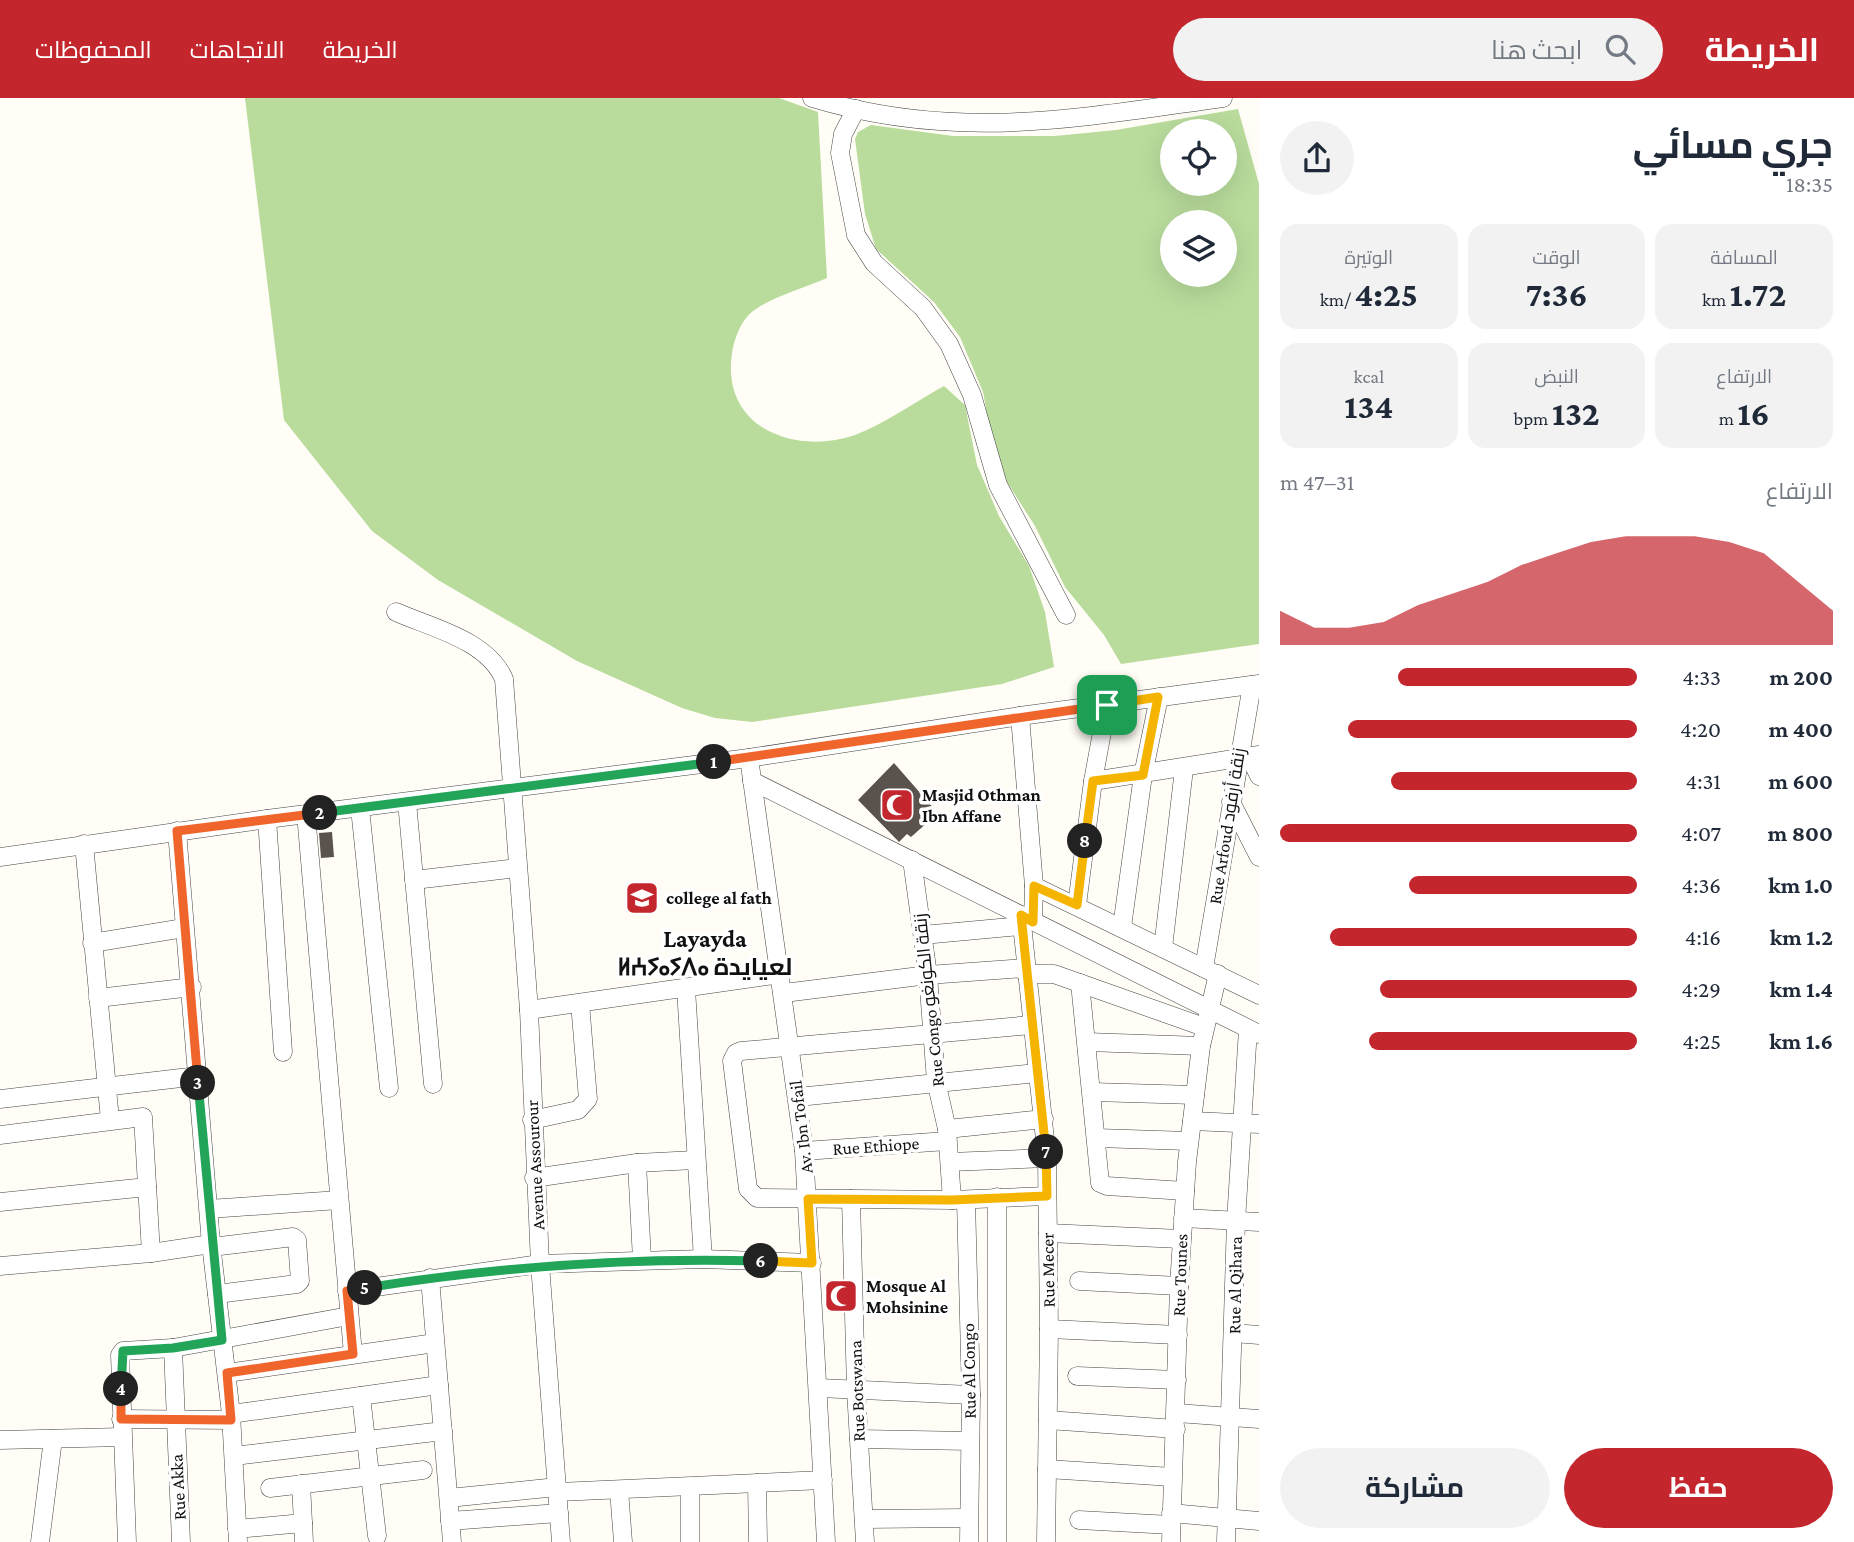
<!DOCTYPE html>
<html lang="ar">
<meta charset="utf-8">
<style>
body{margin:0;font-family:"Crimson Pro",Cairo,"Noto Sans Tifinagh",serif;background:#f2f2f3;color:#1f2937;direction:rtl;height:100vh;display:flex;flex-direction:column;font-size:26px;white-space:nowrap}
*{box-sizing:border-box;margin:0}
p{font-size:23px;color:#747a83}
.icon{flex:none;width:38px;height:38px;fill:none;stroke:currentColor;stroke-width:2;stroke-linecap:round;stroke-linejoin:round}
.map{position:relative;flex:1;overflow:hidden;direction:ltr}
.drawer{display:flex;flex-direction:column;background:#fff;width:595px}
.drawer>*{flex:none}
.tools{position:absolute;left:1160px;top:21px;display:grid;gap:14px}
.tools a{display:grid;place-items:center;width:77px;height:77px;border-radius:50%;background:#fff;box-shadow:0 7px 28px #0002;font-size:35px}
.pin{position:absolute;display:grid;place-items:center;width:60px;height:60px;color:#fff;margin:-30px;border-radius:14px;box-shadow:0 4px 10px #0006}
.km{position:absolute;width:35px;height:35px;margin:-18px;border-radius:50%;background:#222;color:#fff;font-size:19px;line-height:35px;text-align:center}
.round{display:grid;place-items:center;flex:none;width:74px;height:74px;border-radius:37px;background:#f2f2f3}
.headline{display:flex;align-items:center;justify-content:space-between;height:119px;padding:0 21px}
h1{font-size:38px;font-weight:700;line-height:52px}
.metrics{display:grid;grid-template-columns:repeat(3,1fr);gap:10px;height:119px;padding:7px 21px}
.metrics div{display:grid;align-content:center;border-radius:18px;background:#f2f2f3;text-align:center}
.metrics b{font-size:35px;font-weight:700}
.metrics small{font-size:19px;font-weight:400}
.metrics p{font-size:19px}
.chart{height:196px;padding:14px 21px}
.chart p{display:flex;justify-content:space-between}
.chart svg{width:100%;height:126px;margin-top:7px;fill:#c4262e;opacity:.7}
.primary-button{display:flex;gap:14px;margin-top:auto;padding:14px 21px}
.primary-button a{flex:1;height:80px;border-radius:42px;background:#c4262e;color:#fff;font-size:28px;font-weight:700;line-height:80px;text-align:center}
.primary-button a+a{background:#f2f2f3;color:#1f2937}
ul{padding:0 21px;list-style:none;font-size:23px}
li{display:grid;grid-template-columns:112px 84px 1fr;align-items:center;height:52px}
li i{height:18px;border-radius:9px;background:#c4262e}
header{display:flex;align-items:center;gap:42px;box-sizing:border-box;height:98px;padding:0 35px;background:#c4262e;color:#fff}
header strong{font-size:33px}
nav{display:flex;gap:38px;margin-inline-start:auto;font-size:24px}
.search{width:490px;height:63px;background:#f2f2f3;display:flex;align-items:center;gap:18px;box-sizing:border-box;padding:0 24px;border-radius:38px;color:#747a83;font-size:26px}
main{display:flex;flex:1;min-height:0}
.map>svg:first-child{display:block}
.forest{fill:#b9dc9c;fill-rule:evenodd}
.building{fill:#5a524d}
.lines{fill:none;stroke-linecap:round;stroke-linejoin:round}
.minor-casing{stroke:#444;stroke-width:19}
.minor{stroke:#fff;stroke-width:18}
.split-1-casing{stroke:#fff;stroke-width:14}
.split-2-casing{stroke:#fff;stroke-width:14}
.split-3-casing{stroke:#fff;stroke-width:14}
.split-4-casing{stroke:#fff;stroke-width:14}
.split-5-casing{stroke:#fff;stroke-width:14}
.split-6-casing{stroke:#fff;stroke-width:14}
.split-7-casing{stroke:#fff;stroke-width:14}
.split-8-casing{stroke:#fff;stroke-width:14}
.split-9-casing{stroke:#fff;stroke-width:14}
.split-1{stroke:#f0652b;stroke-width:9}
.split-2{stroke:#22a559;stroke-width:9}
.split-3{stroke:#f0652b;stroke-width:9}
.split-4{stroke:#22a559;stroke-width:9}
.split-5{stroke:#f0652b;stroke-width:9}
.split-6{stroke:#22a559;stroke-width:9}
.split-7{stroke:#f5b400;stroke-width:9}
.split-8{stroke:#f5b400;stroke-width:9}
.split-9{stroke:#f5b400;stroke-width:9}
.labels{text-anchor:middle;stroke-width:7;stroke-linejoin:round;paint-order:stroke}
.poi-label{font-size:18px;font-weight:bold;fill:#111;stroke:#fff;text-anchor:start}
.street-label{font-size:18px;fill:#111;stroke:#fff}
.district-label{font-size:24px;font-weight:bold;fill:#111;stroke:#fff}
</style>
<header>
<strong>الخريطة</strong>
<div class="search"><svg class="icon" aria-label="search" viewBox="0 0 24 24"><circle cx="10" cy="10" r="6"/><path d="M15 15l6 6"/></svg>ابحث هنا</div>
<nav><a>الخريطة</a><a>الاتجاهات</a><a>المحفوظات</a></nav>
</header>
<main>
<section class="drawer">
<div class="headline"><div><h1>جري مسائي</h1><p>18:35</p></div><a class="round"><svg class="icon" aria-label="share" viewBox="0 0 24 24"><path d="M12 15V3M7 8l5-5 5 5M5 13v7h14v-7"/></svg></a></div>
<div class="metrics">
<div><p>المسافة</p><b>1.72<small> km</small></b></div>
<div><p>الوقت</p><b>7:36</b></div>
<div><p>الوتيرة</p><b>4:25<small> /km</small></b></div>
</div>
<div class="metrics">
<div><p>الارتفاع</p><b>16<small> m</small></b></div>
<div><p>النبض</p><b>132<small> bpm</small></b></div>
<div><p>kcal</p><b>134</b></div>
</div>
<div class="chart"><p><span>الارتفاع</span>31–47 m</p>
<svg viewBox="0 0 160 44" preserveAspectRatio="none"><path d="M0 44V32L10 38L20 38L30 36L40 30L50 26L60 22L70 16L80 12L90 8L100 6L110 6L120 6L130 8L140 12L150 22L160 32V44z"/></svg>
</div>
<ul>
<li><b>200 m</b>4:33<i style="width:67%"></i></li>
<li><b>400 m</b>4:20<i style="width:81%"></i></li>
<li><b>600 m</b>4:31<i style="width:69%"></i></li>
<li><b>800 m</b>4:07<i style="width:100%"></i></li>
<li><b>1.0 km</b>4:36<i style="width:64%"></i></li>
<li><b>1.2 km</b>4:16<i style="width:86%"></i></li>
<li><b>1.4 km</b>4:29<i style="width:72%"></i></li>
<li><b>1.6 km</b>4:25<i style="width:75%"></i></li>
</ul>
<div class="primary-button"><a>حفظ</a><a>مشاركة</a></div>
</section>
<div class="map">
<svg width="1259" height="1444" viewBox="0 0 1259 1444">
<rect width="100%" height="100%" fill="#fffdf5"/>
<g class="forest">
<path d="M245 0H779L818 14 827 180C806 189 770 200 753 213 741 222 734 241 732 255 721 329 793 358 855 337 885 326 916 303 944 288L965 307 977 367 999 418 1029 468 1045 514 1054 569 1002 586 752 624 715 620 682 610 577 563 438 482 372 433 284 322Z"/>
<path d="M1238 11 1259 86V546L1121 566 1104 537 1065 489 1035 428 1007 384 991 338 983 294 960 239 934 204 876 151 865 116 855 41 858 34 871 27 953 38H1055L1116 32ZM1172 33H1225V86H1172ZM1172 124H1225V177H1172Z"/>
</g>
<g class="building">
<path d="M894 665 935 712 925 721 928 724 911 739 907 736 899 744 858 702Z"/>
<path d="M332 734 334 759 321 760 319 735Z"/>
</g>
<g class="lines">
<defs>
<g id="minor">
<path d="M812 0C957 44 1078 20 1223 0"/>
<path d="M856 11 843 36 840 55 856 137 874 165 923 210 949 246 972 297 998 387 1066 517"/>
<path d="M396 514C432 530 487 542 504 581L529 912 540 1166 561 1444"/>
<path d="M1020 618 1034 788 1033 823"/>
<path d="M1250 659 1259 678"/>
<path d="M749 660 804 1053 826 1444"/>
<path d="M752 683 1259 936"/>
<path d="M1093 683 1259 657"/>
<path d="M407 704 433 986"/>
<path d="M1231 704 1259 759"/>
<path d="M360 710 389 990"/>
<path d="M306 716 353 1256"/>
<path d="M267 721 283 954"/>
<path d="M177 733 211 1146 231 1316 238 1444"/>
<path d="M84 746 110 1022"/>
<path d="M0 759 267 721 749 660 1020 618 1259 586"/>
<path d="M912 762 928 877 936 983 947 1031 952 1102"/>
<path d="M414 782 517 770"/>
<path d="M1034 788 1259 897"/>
<path d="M1077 807 1093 683 1107 607"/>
<path d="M1021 817 1047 1060 1049 1231 1046 1444"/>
<path d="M1122 829 1143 677 1159 599"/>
<path d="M923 837 1021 828"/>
<path d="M92 845 184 830"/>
<path d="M1163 850 1184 671"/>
<path d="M1204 870 1252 587"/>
<path d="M1026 876H1054L1204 929"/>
<path d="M1080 885 1100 1085 1107 1088 1185 1093"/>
<path d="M686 891 703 1161"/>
<path d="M784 895 928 877 1025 870"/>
<path d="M98 900 192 889"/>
<path d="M529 912 781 876"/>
<path d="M1031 927 741 953 736 955 732 963 748 1091 757 1100 952 1102 1047 1098"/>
<path d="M1087 944 1201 948"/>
<path d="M1092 994 1195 997"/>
<path d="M798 999 1037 975"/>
<path d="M0 1001 198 978"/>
<path d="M532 1022 578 1012 588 1001 580 905"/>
<path d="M1192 1023 1259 1026"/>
<path d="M947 1031 1044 1021"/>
<path d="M0 1037 143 1019 151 1155"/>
<path d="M1097 1040 1189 1043"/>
<path d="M804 1053 947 1043"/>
<path d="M950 1064 1047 1060"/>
<path d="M637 1065 642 1162"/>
<path d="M534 1080 637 1065 695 1062"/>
<path d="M997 1099V1444"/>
<path d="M851 1101 856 1292 865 1444"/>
<path d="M966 1102 971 1297 969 1444"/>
<path d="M0 1104 147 1089"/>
<path d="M209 1111 339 1102"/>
<path d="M1183 1120 1259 1124"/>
<path d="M1048 1135 1181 1141"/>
<path d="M212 1149 293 1139 297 1142 300 1183 297 1186 217 1196"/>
<path d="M0 1168 151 1155 211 1146"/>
<path d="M430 1180 452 1444"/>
<path d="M1079 1183 1179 1188"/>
<path d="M347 1193 540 1166 703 1161 812 1165"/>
<path d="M1049 1231 1178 1237"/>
<path d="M1234 1235 1259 1237"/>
<path d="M173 1250 181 1444"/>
<path d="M227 1275 435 1245"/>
<path d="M1077 1278 1177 1282"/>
<path d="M819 1290 971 1297"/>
<path d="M361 1298 377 1438"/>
<path d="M1177 1315 1259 1321"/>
<path d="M231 1316 439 1287"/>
<path d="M121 1321 231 1322"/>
<path d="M1048 1322 1176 1331"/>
<path d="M859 1341 970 1343"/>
<path d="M0 1342 122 1339"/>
<path d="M234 1358 443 1333"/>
<path d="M1047 1371 1172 1379"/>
<path d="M757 1385 758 1444"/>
<path d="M301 1386 304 1444"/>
<path d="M270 1390 423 1372"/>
<path d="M619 1392 623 1444"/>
<path d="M558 1394 823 1382"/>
<path d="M449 1400 557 1389"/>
<path d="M1171 1415 1259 1423"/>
<path d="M864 1421 968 1420"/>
<path d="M1079 1422 1171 1427"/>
<path d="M450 1423 559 1415"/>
<path d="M237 1431 303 1425"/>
<path d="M40 1444 53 1341"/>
<path d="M127 1444 120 1257 123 1253 173 1250 349 1218"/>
<path d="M690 1444V1389"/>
<path d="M1171 1444 1179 1188 1187 1064 1201 948 1218 876"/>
<path d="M1226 1444 1236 1123 1248 931"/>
</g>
</defs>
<use href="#minor" class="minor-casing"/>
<use href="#minor" class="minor"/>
</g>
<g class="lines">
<defs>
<path id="split-1" d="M714 664 1107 607"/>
<path id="split-2" d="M320 715 714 664"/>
<path id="split-3" d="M198 985 177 733 320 715"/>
<path id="split-4" d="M121 1291 123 1253 173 1250 222 1242 198 985"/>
<path id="split-5" d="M121 1291V1321L231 1322 227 1275 353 1256 347 1193 365 1190"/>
<path id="split-6" d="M365 1190C497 1169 627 1159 761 1163"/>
<path id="split-7" d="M761 1163 812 1165 808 1101 952 1102 1047 1098 1046 1054"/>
<path id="split-8" d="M1046 1054 1021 817 1033 824 1034 788 1077 807 1085 743"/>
<path id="split-9" d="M1085 743 1093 683 1143 677 1158 599 1107 607"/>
</defs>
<use href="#split-1" class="split-1-casing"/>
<use href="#split-2" class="split-2-casing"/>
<use href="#split-3" class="split-3-casing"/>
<use href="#split-4" class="split-4-casing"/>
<use href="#split-5" class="split-5-casing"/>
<use href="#split-6" class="split-6-casing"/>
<use href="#split-7" class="split-7-casing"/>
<use href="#split-8" class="split-8-casing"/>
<use href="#split-9" class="split-9-casing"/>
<use href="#split-1" class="split-1"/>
<use href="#split-2" class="split-2"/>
<use href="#split-3" class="split-3"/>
<use href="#split-4" class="split-4"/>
<use href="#split-5" class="split-5"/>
<use href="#split-6" class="split-6"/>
<use href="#split-7" class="split-7"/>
<use href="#split-8" class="split-8"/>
<use href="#split-9" class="split-9"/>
</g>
<defs>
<symbol id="mosque-square" viewBox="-11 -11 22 22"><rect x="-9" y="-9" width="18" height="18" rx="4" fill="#c4262e" stroke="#fff"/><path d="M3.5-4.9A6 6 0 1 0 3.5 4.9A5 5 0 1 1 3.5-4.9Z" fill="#fff"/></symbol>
<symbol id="school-square" viewBox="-11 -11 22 22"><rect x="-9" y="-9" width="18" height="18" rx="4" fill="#c4262e" stroke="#fff"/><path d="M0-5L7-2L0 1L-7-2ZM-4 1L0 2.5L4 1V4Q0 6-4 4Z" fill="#fff"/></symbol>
</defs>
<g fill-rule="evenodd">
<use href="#mosque-square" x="878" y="688" width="38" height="38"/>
<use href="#school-square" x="623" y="781" width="38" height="38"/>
<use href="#mosque-square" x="822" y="1179" width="38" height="38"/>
</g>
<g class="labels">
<g class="poi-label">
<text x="922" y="703">Masjid Othman<tspan x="922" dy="21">Ibn Affane</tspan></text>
<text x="666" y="806">college al fath</text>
<text x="866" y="1194">Mosque Al<tspan x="866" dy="21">Mohsinine</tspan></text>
</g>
<g class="street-label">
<text transform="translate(1227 728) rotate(-81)" y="6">Rue Arfoud زنقة أرفود</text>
<text transform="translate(929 902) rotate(-96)" y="6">Rue Congo زنقة الكونغو</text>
<text transform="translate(801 1029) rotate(-97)" y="6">Av. Ibn Tofail</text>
<text transform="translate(876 1048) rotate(-4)" y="6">Rue Ethiope</text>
<text transform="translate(535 1067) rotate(-93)" y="6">Avenue Assourour</text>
<text transform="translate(1048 1172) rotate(-91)" y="6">Rue Mecer</text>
<text transform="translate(1180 1177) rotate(-88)" y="6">Rue Tounes</text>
<text transform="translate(1235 1187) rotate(-89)" y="6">Rue Al Qihara</text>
<text transform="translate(969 1273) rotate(-91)" y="6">Rue Al Congo</text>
<text transform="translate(857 1293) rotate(-92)" y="6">Rue Botswana</text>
<text transform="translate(178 1389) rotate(-93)" y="6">Rue Akka</text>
</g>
<g class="district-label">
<text x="705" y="849">Layayda<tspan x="705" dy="28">ⵍⵄⵢⴰⵢⴷⴰ لعيايدة</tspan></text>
</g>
</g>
</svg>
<div class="tools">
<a><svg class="icon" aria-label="locate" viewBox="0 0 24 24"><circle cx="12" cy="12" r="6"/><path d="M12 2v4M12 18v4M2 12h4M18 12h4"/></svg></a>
<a><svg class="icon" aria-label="layers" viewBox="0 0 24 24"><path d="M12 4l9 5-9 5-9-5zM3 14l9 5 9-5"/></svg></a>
</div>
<div class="pin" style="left:1107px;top:607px;background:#1e9e55"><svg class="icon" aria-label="arrive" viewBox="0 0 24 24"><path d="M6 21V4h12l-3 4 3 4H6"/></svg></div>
<b class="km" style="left:714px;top:664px">1</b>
<b class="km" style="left:320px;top:715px">2</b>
<b class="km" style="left:198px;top:985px">3</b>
<b class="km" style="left:121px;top:1291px">4</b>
<b class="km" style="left:365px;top:1190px">5</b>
<b class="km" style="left:761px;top:1163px">6</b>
<b class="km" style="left:1046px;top:1054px">7</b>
<b class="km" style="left:1085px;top:743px">8</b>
</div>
</main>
